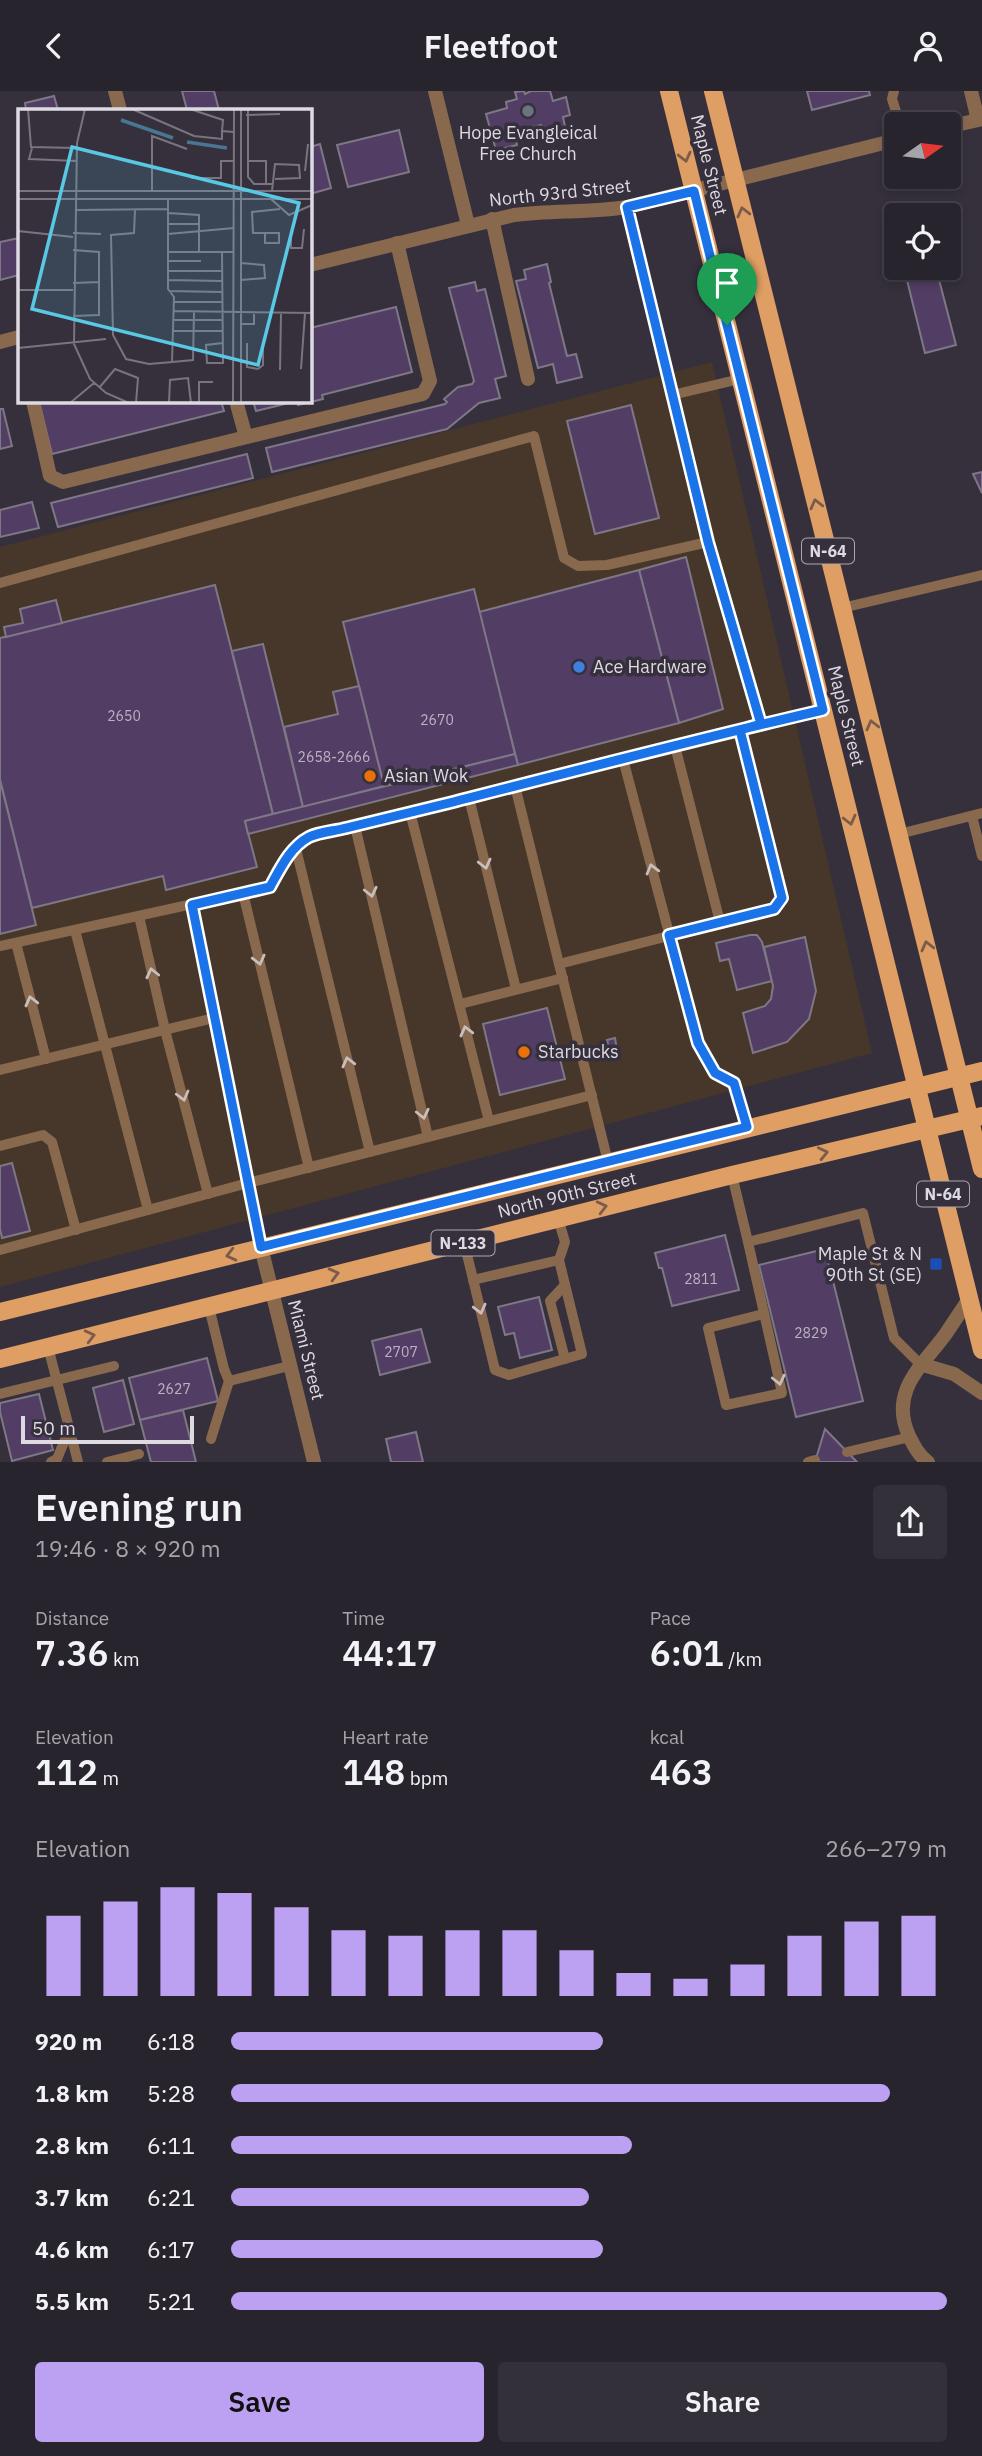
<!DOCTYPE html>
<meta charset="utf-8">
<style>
body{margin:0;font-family:"IBM Plex Sans",sans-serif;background:#34303a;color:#f1f3f6;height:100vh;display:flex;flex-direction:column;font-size:26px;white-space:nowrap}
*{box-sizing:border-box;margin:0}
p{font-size:23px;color:#a5a4aa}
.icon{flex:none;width:38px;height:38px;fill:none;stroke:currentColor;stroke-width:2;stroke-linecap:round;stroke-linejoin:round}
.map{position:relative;height:1371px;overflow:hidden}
.sheet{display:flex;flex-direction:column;background:#28242e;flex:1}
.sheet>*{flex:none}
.needle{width:46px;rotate:76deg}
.fabs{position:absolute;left:884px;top:21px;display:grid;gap:14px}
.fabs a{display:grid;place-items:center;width:77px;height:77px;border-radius:7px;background:#28242e;box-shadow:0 4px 10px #0003,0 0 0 2px #44414a;font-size:35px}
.scale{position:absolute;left:21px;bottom:18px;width:173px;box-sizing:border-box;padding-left:7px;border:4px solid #dedae2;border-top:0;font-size:19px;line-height:24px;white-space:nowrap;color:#dedae2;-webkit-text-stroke:5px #36303d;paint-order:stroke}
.pin{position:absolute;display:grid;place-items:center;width:60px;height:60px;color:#fff;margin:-72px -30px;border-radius:50% 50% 50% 0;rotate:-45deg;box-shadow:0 0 7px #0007}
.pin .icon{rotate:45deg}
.round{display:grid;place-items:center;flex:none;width:74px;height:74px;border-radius:7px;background:#34303a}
.headline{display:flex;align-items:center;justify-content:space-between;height:119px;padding:0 35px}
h1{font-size:38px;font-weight:600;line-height:52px}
.figures{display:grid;grid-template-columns:repeat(3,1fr);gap:10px;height:119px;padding:7px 35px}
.figures div{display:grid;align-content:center}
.figures b{font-size:35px;font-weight:600}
.figures small{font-size:19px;font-weight:400}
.figures p{font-size:19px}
.chart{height:196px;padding:14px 35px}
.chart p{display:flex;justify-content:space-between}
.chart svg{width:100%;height:126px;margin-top:7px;stroke:#bca0f2;stroke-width:6}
.action{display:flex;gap:14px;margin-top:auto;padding:14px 35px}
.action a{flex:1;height:80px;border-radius:7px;background:#bca0f2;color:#111;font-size:28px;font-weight:600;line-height:80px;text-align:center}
.action a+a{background:#34303a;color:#f1f3f6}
ul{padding:0 35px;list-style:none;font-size:23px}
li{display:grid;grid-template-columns:112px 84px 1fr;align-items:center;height:52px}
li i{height:18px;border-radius:9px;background:#bca0f2}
header{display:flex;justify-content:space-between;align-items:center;height:91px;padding:0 35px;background:#28242e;font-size:32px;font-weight:600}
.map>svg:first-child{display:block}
.commercial{fill:#46372a}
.building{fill:#523e64;stroke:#7e7786;stroke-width:2}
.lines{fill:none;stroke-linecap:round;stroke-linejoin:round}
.lane{stroke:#89694e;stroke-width:10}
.street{stroke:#89694e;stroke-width:14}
.primary{stroke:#df9e63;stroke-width:18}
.oneway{stroke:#7a5c4c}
.oneway2{stroke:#c9bebd}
.route-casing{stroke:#fff;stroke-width:14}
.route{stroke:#1a73e8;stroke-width:9}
.worship-dot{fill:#6b7280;stroke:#36303d;stroke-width:2.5}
.shop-dot{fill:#3f7fe0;stroke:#36303d;stroke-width:2.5}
.food-dot{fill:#e8710a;stroke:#36303d;stroke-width:2.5}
.transit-dot{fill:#1a4fb4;stroke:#36303d;stroke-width:2.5}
.labels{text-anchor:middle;stroke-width:7;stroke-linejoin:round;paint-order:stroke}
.number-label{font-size:14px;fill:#bbb3c2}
.shield{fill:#36303d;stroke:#aca7b0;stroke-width:2}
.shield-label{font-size:16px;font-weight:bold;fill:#dedae2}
.poi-label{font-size:18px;fill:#dedae2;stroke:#36303d;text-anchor:start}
.street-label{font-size:18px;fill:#dedae2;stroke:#36303d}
.inset-river{fill:none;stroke:#497693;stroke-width:3.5}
.inset-road{fill:none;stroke:#79747f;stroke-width:2}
.view{fill:#59c8e4;fill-opacity:0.15;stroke:#59c8e4;stroke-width:3.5}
.inset-edge{fill:none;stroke:#dedae2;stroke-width:3.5}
</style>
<header><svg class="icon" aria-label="back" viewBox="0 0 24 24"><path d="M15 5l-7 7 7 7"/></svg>Fleetfoot<svg class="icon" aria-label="person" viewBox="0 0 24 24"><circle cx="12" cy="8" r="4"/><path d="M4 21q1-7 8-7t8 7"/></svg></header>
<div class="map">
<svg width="982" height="1371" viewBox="0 0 982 1371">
<rect width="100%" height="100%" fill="#36303d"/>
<path class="commercial" d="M712 271 872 962 0 1196V456Z"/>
<g class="building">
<path d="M182 0H214L219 19H187Z"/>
<path d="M524 0 525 3 531 0H550L553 10 566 6 570 24 563 26 566 40 544 45 541 34 514 41 517 54 496 59 486 23 507 17 506 11 517 8 515 1Z"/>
<path d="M807 0H869L870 4 812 19Z"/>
<path d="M54 5 58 19H26L25 12Z"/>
<path d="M399 39 409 81 348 96 337 54Z"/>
<path d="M320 53 331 97 310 103V56Z"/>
<path d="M19 147V184L0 189V151Z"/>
<path d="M547 173 551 191 549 192 567 265 576 263 582 286 557 292 553 273 538 277 516 190 526 188 524 179Z"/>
<path d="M923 177H936L956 254 925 262 905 181Z"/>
<path d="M475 191 477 200 485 198 506 285 495 288 500 307 479 312 447 338 272 381 266 357 445 313 447 311 444 308 458 296 472 293 474 290 449 197Z"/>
<path d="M396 216 412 281 322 304 323 308 298 314 297 310 256 320 253 310H310V237Z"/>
<path d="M44 310H221L224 320 52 363 39 311Z"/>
<path d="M631 314 659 427 595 443 567 330Z"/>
<path d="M0 318H3L12 355 0 358Z"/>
<path d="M247 363 253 387 58 436 51 412Z"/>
<path d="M982 381V402L973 383Z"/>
<path d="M32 411 39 437 0 446V419Z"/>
<path d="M686 466 723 618 679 632 639 479Z"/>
<path d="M639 479 679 632 518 674 479 521Z"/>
<path d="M215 494 273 723 245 730 257 776 166 799 163 785 32 817 0 689V547Z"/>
<path d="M474 498 515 663 384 695 343 531Z"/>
<path d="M56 509 62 532 6 546 4 536 23 532 20 518Z"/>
<path d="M263 553 303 716 273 723 232 560Z"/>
<path d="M359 595 384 695 303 716 284 636 338 623 333 601Z"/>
<path d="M515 663 518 674 248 743 245 730Z"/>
<path d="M0 689 36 834 0 843Z"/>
<path d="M750 844H757L762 851 772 890 737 899 729 868 720 870 716 852Z"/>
<path d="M805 846 816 900 809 928 787 951 753 962 743 922 765 915 771 908 773 895 764 856Z"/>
<path d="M547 917 565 988 500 1004 483 933Z"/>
<path d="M615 947 617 959 610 961 607 949Z"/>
<path d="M12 1072 30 1140 2 1147 0 1138V1075Z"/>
<path d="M725 1144 739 1199 672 1215 662 1177H659L655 1162Z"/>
<path d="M825 1158 863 1310 796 1326 759 1174Z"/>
<path d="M539 1206 552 1259 520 1267 514 1242 505 1244 498 1216Z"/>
<path d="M421 1238 430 1271 380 1284 372 1250Z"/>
<path d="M207 1267 218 1310 140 1329 129 1287Z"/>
<path d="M123 1289 134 1333 104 1341 93 1297Z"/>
<path d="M39 1303 53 1359 12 1370 0 1321V1312Z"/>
<path d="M183 1319 196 1371H151L140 1329Z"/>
<path d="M825 1338 857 1371H815Z"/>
<path d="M416 1341 423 1371H391L386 1348Z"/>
</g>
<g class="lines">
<g class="lane">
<path d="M894 0 892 8 900 33"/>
<path d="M627 116 708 451 761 633 823 619"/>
<path d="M672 304 740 288"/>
<path d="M0 492 534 345 564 467 578 475 607 474 708 451"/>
<path d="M842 517 982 484"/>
<path d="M675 655 720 831"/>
<path d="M623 668 698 952 715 982 734 992 747 1036"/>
<path d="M515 695 608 1071"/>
<path d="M469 707 516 898"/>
<path d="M410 721 489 1030"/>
<path d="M972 725 982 765"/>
<path d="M355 735 428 1046"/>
<path d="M899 743 982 722"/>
<path d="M296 758 370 1061"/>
<path d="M243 802 309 1077"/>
<path d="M192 814 261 1156"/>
<path d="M139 825 165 939 208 1103"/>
<path d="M75 839 148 1119"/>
<path d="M16 852 46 968"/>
<path d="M0 855 270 796 287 766 309 746 761 633"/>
<path d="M559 873 774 818 782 807 740 639"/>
<path d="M460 913 563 887"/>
<path d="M0 979 214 927"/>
<path d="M0 1055 43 1044 52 1051 76 1139"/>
<path d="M732 1084 748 1151"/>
<path d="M464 1151 495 1279 509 1284 582 1263 559 1169 565 1151 558 1127"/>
<path d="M0 1159 248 1092 592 1004"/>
<path d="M473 1189 559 1169"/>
<path d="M209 1216 224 1278 229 1290 289 1275"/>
<path d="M763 1223 708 1237 726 1314 782 1302 748 1151 863 1122 894 1247 920 1273"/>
<path d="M48 1256 78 1371"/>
<path d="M565 1268 550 1210 565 1194"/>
<path d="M0 1303 114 1275"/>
<path d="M211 1348 229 1290"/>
<path d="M847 1361 910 1346"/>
<path d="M51 1371 57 1368 69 1339"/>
<path d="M107 1371 139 1363"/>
<path d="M808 1371 815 1369"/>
</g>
<g class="street">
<path d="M115 0 120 19"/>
<path d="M435 0 468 134"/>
<path d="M971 0 978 29"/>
<path d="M948 36 982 28"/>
<path d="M492 128 528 288"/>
<path d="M310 174 514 124C552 119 589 122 627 116L896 49"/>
<path d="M0 251 19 246"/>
<path d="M33 310 50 385 63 391 423 303 430 290 397 152"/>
<path d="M236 310 246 346"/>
<path d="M261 1156 314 1371"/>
<path d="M920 1273 954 1283 982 1302"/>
<path d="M928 1371C919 1365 914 1355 909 1345 889 1301 921 1276 945 1244 953 1232 961 1220 969 1208"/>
</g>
<g class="primary">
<path d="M669 0 982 1259"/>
<path d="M713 0 982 1078"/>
<path d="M0 1221 982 980"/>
<path d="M0 1268 732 1084 982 1025"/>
</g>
</g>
<defs><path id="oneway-chevron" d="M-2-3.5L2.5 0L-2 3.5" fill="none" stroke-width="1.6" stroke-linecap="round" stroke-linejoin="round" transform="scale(1.75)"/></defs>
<g class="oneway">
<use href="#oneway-chevron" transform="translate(685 66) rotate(76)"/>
<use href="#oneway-chevron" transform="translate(743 121) rotate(-104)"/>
<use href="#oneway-chevron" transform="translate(816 413) rotate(-104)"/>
<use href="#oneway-chevron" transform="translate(872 634) rotate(-104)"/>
<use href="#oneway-chevron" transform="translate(850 729) rotate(76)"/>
<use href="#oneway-chevron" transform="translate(927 855) rotate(-104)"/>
<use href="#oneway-chevron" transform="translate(823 1062) rotate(-13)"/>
<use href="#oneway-chevron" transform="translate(602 1116) rotate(-14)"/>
<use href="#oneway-chevron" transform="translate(231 1164) rotate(166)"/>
<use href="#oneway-chevron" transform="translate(334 1183) rotate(-14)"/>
<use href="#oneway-chevron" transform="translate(90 1245) rotate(-14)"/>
</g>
<g class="oneway2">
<use href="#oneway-chevron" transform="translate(485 773) rotate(76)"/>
<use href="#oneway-chevron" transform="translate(652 778) rotate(-105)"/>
<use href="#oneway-chevron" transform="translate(371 801) rotate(77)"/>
<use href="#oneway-chevron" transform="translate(259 869) rotate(76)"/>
<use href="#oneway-chevron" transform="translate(152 882) rotate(-103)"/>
<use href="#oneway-chevron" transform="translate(31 910) rotate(-104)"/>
<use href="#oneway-chevron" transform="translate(466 940) rotate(-104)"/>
<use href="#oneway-chevron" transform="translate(348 971) rotate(-104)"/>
<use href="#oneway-chevron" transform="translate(183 1005) rotate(75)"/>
<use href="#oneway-chevron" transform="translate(423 1023) rotate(77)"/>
<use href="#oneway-chevron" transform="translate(480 1218) rotate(76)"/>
<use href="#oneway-chevron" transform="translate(779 1289) rotate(77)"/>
</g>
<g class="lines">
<defs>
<path id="route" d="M727 234 823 619C698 648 574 680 449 712 415 720 380 729 346 737 335 740 319 741 309 746 290 756 280 778 270 796L192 814 261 1156 747 1036 734 992 715 982 698 952 669 844 774 818 782 807 740 639 761 633 708 451 627 116 694 100 727 234"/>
</defs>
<use href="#route" class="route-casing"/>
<use href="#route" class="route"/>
</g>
<circle class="worship-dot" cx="528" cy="20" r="7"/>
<circle class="shop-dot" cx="579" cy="576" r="7"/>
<g class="food-dot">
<circle cx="370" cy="685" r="7"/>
<circle cx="524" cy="961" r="7"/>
</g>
<rect class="transit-dot" x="929" y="1166" width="14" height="14" rx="3.5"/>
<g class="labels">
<g class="number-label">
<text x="124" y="630">2650</text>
<text x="437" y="634">2670</text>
<text x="334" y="671">2658-2666</text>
<text x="701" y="1193">2811</text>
<text x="811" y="1247">2829</text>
<text x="401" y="1266">2707</text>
<text x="174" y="1303">2627</text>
</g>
<g class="shield">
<rect x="802" y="447.5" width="52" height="25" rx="5"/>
<rect x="917" y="1090.5" width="52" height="25" rx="5"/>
<rect x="431.5" y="1139.5" width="63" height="25" rx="5"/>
</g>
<g class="shield-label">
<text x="828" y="466">N-64</text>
<text x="943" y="1109">N-64</text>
<text x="463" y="1158">N-133</text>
</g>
<g class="poi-label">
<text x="528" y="48" text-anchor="middle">Hope Evangleical<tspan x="528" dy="21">Free Church</tspan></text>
<text x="593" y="582">Ace Hardware</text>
<text x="384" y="691">Asian Wok</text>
<text x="538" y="967">Starbucks</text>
<text x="922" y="1169" text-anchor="end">Maple St &amp; N<tspan x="922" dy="21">90th St (SE)</tspan></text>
</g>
<g class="street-label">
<text transform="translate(709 74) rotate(76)" y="6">Maple Street</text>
<text transform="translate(560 102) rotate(-6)" y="6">North 93rd Street</text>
<text transform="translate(846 625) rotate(76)" y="6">Maple Street</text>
<text transform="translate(567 1104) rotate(-14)" y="6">North 90th Street</text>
<text transform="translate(306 1259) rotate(76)" y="6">Miami Street</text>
</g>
</g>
<g transform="translate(18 18)">
<rect width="294" height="294" fill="#36303d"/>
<path class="inset-river" d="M103 11 155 29M169 33 209 39"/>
<path class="inset-road" d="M10 0 13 38 59 39M67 0 59 34 56 235 72 270 88 284 111 294M114 0 176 27 204 30V22L216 23M172 0 205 11 204 22M230 0V68L236 75H254M228 6 262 5M14 39 11 50 59 52M231 52H248V75M287 62 290 35M173 69H203V52H216M0 82H294M134 82V27L169 40M254 82 257 55 281 56 282 69 257 70M0 90H294M253 90 271 106 294 96M59 101 150 100V90M117 101 116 124 93 126 95 226 108 250 131 255 154 253 156 188 150 180V100M150 104 181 106V143M150 115H180M0 122 55 128M273 122V139H284L286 120M55 124 83 125M247 124V134H261V124H235L234 103 262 100M150 125 216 119M55 141 81 143V206L55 207M150 143H215M204 143 205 254H189L188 236 205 234M150 152H183M223 154 246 156 247 169 223 171M150 162H204M150 171 204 172M55 174 81 173M0 181H55M151 182 204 183M156 193H204M156 202 294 204M156 211H204M223 215H236V205M155 222H205M229 234V258L240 260M0 239 88 230M154 253 175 251 176 203M240 260 245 256V233M283 260 287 204M262 261 263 205M81 279 97 260 120 269 118 294M52 294 76 274M151 294 152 271 170 269 173 294M181 294V273H195M215 294 216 0M223 294V0"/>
<path class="view" d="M54 38 281 94 240 256 14 200Z"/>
<rect width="294" height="294" class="inset-edge"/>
</g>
</svg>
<div class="fabs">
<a><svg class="needle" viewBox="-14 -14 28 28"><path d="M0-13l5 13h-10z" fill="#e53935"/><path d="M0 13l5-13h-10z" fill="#a5a4aa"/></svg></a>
<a><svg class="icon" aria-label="locate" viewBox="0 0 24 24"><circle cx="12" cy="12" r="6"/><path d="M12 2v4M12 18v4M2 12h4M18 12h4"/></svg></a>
</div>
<div class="scale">50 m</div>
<div class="pin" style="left:727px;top:234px;background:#1e9e55"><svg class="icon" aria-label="arrive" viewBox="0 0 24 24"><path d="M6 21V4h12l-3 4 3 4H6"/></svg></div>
</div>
<section class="sheet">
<div class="headline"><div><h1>Evening run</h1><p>19:46 · 8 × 920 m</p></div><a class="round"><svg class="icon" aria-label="share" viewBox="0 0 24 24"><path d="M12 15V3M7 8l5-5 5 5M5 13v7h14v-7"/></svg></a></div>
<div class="figures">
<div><p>Distance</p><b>7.36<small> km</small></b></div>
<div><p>Time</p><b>44:17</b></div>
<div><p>Pace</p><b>6:01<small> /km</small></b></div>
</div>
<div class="figures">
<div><p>Elevation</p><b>112<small> m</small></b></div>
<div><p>Heart rate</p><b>148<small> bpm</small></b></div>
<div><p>kcal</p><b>463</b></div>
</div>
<div class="chart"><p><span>Elevation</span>266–279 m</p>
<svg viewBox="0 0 160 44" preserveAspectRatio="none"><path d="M5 44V16M15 44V11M25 44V6M35 44V8M45 44V13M55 44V21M65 44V23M75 44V21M85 44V21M95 44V28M105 44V36M115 44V38M125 44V33M135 44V23M145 44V18M155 44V16"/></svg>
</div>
<ul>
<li><b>920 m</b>6:18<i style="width:52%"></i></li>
<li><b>1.8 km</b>5:28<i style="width:92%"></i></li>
<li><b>2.8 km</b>6:11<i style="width:56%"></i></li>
<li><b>3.7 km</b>6:21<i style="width:50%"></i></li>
<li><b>4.6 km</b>6:17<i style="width:52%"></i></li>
<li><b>5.5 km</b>5:21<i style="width:100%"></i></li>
</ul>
<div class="action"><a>Save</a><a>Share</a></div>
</section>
